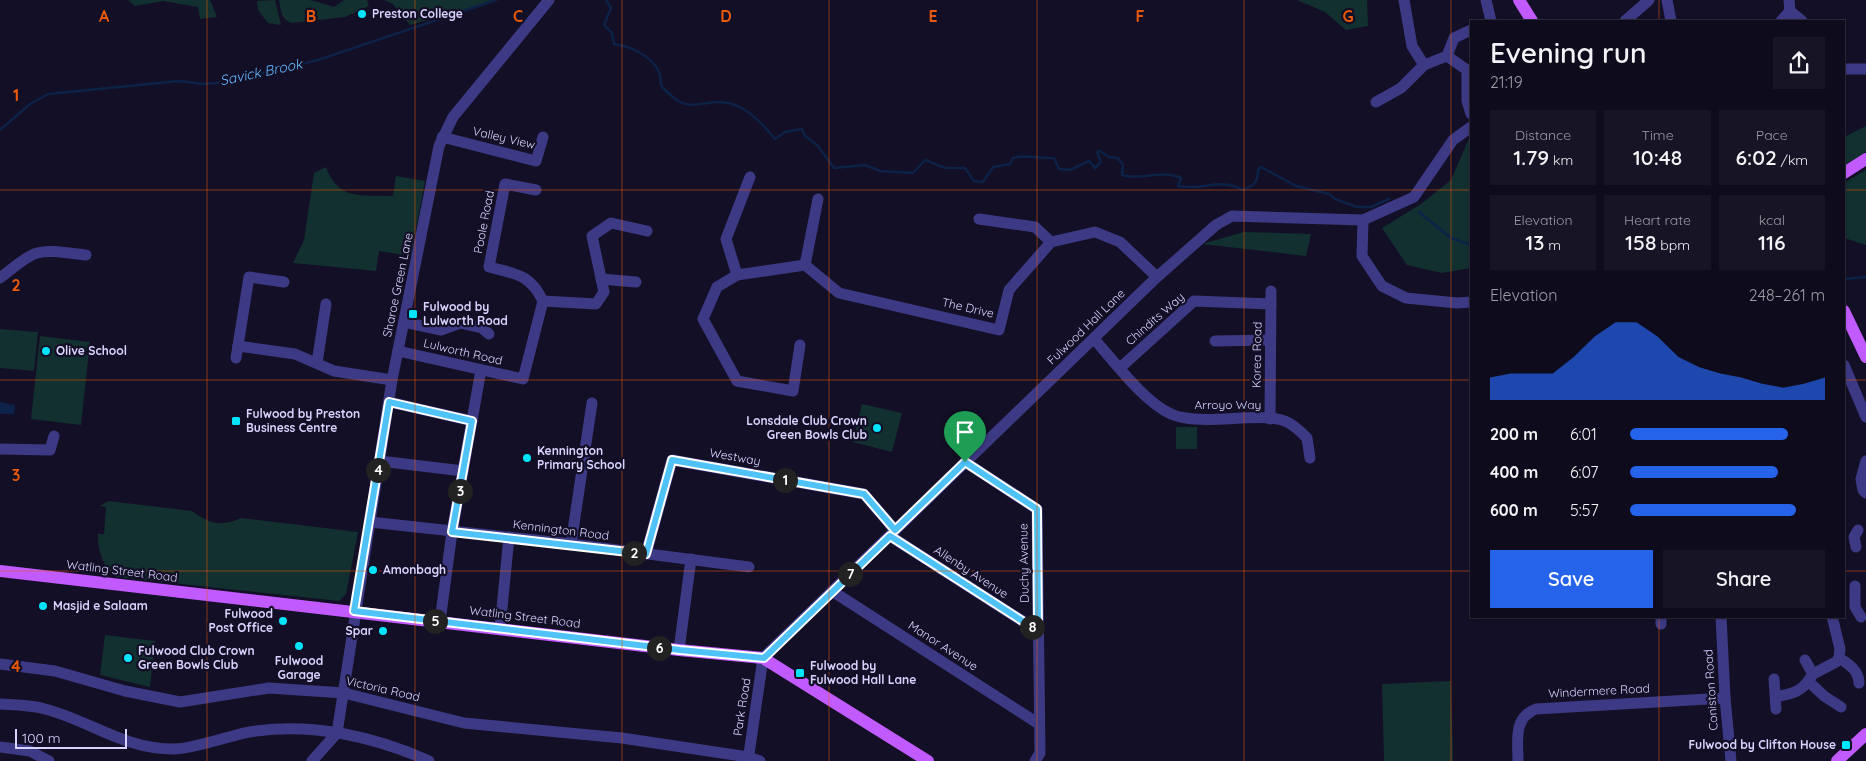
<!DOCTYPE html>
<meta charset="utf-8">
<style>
body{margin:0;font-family:Quicksand,sans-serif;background:#171425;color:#f1f3f6;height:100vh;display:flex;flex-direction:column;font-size:19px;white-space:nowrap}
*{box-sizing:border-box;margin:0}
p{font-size:16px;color:#9b9ba3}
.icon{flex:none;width:28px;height:28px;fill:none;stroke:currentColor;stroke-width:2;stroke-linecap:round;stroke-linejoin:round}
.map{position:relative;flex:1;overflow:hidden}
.panel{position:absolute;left:1470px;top:20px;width:375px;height:598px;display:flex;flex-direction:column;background:#0e0b1c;border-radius:0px;box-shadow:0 1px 4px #0004,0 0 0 1px #2e2b3b}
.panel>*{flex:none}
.scale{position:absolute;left:15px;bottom:12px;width:112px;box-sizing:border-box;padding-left:5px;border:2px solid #d9d4ff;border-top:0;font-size:14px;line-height:18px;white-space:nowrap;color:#d9d4ff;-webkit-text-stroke:4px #130f26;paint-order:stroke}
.pin{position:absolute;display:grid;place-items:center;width:42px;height:42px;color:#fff;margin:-51px -21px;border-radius:50% 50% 50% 0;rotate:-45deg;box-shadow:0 0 5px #0007}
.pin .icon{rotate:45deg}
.km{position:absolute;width:25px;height:25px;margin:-12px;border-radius:50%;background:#222;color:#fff;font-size:14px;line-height:25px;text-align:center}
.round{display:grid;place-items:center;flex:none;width:52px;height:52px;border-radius:0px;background:#171425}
.summary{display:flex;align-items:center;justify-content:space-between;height:85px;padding:0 20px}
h1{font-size:28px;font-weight:600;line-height:38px}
.stats{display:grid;grid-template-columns:repeat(3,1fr);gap:8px;height:85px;padding:5px 20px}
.stats div{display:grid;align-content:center;border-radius:0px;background:#171425;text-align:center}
.stats b{font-size:21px;font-weight:600}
.stats small{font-size:14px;font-weight:400}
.stats p{font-size:14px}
.chart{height:140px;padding:10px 20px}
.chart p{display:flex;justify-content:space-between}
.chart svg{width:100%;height:90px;margin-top:5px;fill:#2563eb;opacity:.7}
.action{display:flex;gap:10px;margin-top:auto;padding:10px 20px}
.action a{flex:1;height:58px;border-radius:0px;background:#2563eb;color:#fff;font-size:20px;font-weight:600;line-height:58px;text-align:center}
.action a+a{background:#171425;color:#f1f3f6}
ul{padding:0 20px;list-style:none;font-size:16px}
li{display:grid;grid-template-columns:80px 60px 1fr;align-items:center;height:38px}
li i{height:12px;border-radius:6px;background:#2563eb}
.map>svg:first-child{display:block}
.green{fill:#12302f}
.water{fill:#0c2248}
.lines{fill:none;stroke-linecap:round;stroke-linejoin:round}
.stream{stroke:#0c2248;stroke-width:2.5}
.minor{stroke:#3d3a85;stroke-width:11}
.major{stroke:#c25bff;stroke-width:12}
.route-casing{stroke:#fff;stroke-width:10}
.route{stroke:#4fc3f7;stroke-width:6}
.grid{fill:none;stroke:#e8590c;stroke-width:1;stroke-opacity:0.55}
.poi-dot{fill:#00e5ff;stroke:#130f26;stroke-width:2}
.labels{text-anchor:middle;stroke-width:4.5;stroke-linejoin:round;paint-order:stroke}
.poi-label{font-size:12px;font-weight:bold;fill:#d9d4ff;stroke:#130f26;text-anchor:start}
.street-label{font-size:12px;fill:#d9d4ff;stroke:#130f26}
.water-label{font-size:14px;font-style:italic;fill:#62b6ff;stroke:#130f26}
.grid-label{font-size:16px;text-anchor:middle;font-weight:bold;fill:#e8590c;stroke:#130f26;stroke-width:4.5;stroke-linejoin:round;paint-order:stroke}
</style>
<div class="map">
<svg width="1866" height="761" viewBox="0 0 1866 761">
<rect width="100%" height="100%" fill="#130f26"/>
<g class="green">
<path d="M128 0H210L217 17 200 19 198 7 163 1 135 6Z"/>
<path d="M275 0 281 25 268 23 258 10 257 1Z"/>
<path d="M279 0H311L334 7 344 0H367L369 6 345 17 292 23C281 20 281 10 279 0Z"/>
<path d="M384 0H499L410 25 393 4Z"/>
<path d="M1297 0H1367L1368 26 1346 30 1325 12Z"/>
<path d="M1866 126V152L1844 165V137Z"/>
<path d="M1471 134V268L1442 273 1407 265 1382 228 1421 204 1451 180Z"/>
<path d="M326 167C338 201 363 195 393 196L396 176 425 181 411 256 379 251 376 271 293 263 304 240 314 173Z"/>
<path d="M1866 170V245L1844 238V183Z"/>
<path d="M1244 232 1311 234 1306 256 1202 244Z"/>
<path d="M0 329 38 332 34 371 0 368Z"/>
<path d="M40 336 90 342 81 425 31 419Z"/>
<path d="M862 404 902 413 892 452 853 442Z"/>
<rect x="1176" y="427" width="21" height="22"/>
<path d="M108 501 192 511C209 524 222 527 241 518L358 532 346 594 339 601 117 577C103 568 97 549 98 534H104L106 507 100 506Z"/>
<path d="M105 635 155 641 150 687 100 675Z"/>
<path d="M1451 681 1453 761H1384L1382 684Z"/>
</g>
<path class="water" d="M0 402 15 405 14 414H0Z"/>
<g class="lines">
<g class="stream">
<path d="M606 0 611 8 604 25 612 33 614 44C630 46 652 56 659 72 661 76 660 83 662 87 666 91 675 99 680 102 691 108 707 102 718 102 742 101 761 122 775 139L785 132 802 129 805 136 817 145 834 168 865 165 880 171 913 173 925 160 945 168H965L974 181 983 182 993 167 1010 164 1013 158C1024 154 1041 159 1054 158L1059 169 1070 170 1089 161 1095 168 1101 162 1097 152 1100 151 1109 157 1118 158 1123 165 1122 175C1140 181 1161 169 1181 178L1178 186C1203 191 1220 177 1243 190 1254 185 1258 183 1258 170L1261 167 1296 186 1329 194 1335 199 1357 207H1371L1389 199"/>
<path d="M0 130 30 104 48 94 179 81 203 84 226 82 318 60 496 0"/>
<path d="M1419 212 1451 238 1471 245"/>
<path d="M1844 279 1866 277"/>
</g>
<g class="minor">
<path d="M1404 0 1412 46 1424 65"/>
<path d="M1486 0 1491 21"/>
<path d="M1667 0 1671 21"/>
<path d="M1789 0 1790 11 1802 21"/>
<path d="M1625 21 1649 0"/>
<path d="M1781 21 1790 11"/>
<path d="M1447 56 1454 38 1471 30"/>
<path d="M1844 69H1866"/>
<path d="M1376 102 1401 88 1424 65 1447 56 1467 70V101L1471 114"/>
<path d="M442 137 536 161 543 137"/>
<path d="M750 177 726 239 737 275 805 265 839 293 999 330 1009 290 1051 242 1095 232 1120 242 1157 277"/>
<path d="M979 219 1035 227 1051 242"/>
<path d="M1363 220 1362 256 1382 286 1406 298 1457 303 1471 302"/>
<path d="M805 265 818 199"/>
<path d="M737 275 717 287 703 319 737 381 793 391 800 345"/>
<path d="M0 278C39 247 36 249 86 255"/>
<path d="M601 279 636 282"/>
<path d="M543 301 596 304 604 292 592 236 611 223 647 231"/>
<path d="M404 322 441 330 460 323 482 328 489 334"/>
<path d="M1094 339C1115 362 1143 401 1171 414 1203 428 1265 409 1289 423 1296 427 1302 433 1307 438L1310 458"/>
<path d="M1215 341 1270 340"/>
<path d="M238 346 295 354 334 371 392 380"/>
<path d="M398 351 523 379 543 301C530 274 516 274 489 267L505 184 536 190"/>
<path d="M236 358 249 277 284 282"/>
<path d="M317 363 326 304"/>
<path d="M1844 365 1866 417"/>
<path d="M1120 368 1194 301 1271 304"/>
<path d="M389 402 472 421"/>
<path d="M1270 419 1271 291"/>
<path d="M0 449 50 450 54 436"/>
<path d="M380 461 463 471"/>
<path d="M1866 461 1861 479 1863 490 1866 493"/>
<path d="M965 462 1037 509 1040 753 1035 761"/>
<path d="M370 522 571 544 749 567"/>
<path d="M890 536 1038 631"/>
<path d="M571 544 592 403"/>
<path d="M1856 547 1854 537 1858 530"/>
<path d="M646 554 672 460 864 494 895 530"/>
<path d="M1855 586V607L1861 617"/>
<path d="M832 591 1039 724"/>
<path d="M1661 616V624"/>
<path d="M1721 616 1725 698 1731 761"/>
<path d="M1832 616 1840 649 1839 658"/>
<path d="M440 621 452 532 481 370"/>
<path d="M500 628 509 537"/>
<path d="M679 650 691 559"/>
<path d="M1805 660 1813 674 1809 680"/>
<path d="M0 664 55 671 125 691 180 702 269 688 344 693 464 723 622 738 748 757 760 761"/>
<path d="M1813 674 1836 662 1839 658C1849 664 1859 671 1859 683"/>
<path d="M1774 679 1776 709"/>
<path d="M1776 697C1789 694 1800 693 1808 681L1824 696 1841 707"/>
<path d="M0 704C14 705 31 705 45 709 91 721 123 749 174 749 196 749 232 734 256 731 314 723 376 737 429 761"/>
<path d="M0 747 30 751 49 761"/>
<path d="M312 761 337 733 392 380 439 146 453 117 549 0"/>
<path d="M748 761 763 658 1157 277 1216 225 1232 216 1363 220 1414 197 1453 140 1471 127"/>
<path d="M1518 761C1518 740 1513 718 1536 709L1725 698"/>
</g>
<g class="major">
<path d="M1519 0 1532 21"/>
<path d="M1844 173 1866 159"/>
<path d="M1844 311 1866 357"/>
<path d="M0 571 679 650 763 658 928 761"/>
<path d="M1837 761 1866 734"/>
</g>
</g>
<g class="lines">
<defs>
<path id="route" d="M389 402 472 421 452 532 646 554 672 460 864 494 895 530 965 462 1037 509 1038 631 890 536 764 658 680 650 354 611Z"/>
</defs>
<use href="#route" class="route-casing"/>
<use href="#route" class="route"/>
</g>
<path class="grid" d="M207 0V761M415 0V761M622 0V761M829 0V761M1037 0V761M1244 0V761M1451 0V761M1659 0V21M0 190H1471M1844 190H1866M0 380H1471M1844 380H1866M0 571H1471M1844 571H1866M1659 616V761"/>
<g class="poi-dot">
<circle cx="362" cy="14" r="5"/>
<rect x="408" y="309" width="10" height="10" rx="2.5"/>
<circle cx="46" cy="351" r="5"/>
<rect x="231" y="416" width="10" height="10" rx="2.5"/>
<circle cx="877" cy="428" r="5"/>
<circle cx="527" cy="458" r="5"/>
<circle cx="373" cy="570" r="5"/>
<circle cx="43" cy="606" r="5"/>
<circle cx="283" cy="621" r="5"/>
<circle cx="383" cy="631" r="5"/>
<circle cx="299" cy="646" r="5"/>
<circle cx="128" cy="658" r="5"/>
<rect x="795" y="668" width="10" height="10" rx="2.5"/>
<rect x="1841" y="740" width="10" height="10" rx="2.5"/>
</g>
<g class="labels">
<g class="poi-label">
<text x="372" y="18">Preston College</text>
<text x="423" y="311">Fulwood by<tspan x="423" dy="14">Lulworth Road</tspan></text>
<text x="56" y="355">Olive School</text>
<text x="246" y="418">Fulwood by Preston<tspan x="246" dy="14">Business Centre</tspan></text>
<text x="867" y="425" text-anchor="end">Lonsdale Club Crown<tspan x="867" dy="14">Green Bowls Club</tspan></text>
<text x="537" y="455">Kennington<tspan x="537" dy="14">Primary School</tspan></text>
<text x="383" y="574">Amonbagh</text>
<text x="53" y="610">Masjid e Salaam</text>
<text x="273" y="618" text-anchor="end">Fulwood<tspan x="273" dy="14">Post Office</tspan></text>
<text x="373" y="635" text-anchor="end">Spar</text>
<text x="138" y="655">Fulwood Club Crown<tspan x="138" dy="14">Green Bowls Club</tspan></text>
<text x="299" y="665" text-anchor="middle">Fulwood<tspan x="299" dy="14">Garage</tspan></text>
<text x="810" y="670">Fulwood by<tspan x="810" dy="14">Fulwood Hall Lane</tspan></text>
<text x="1836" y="749" text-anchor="end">Fulwood by Clifton House</text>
</g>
<g class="street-label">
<text transform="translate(504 138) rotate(13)" y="4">Valley View</text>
<text transform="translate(484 222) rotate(-79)" y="4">Poole Road</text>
<text transform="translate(398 285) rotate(-78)" y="4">Sharoe Green Lane</text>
<text transform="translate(968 308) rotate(13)" y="4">The Drive</text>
<text transform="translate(1155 319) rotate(-41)" y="4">Chindits Way</text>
<text transform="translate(1086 327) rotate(-44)" y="4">Fulwood Hall Lane</text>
<text transform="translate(463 352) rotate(13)" y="4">Lulworth Road</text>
<text transform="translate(1257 355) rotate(-89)" y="4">Korea Road</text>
<text x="1228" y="409">Arroyo Way</text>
<text transform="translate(735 457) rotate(10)" y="4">Westway</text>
<text transform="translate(561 530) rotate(7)" y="4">Kennington Road</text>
<text transform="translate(1024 563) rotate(-91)" y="4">Duchy Avenue</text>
<text transform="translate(122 571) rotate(7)" y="4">Watling Street Road</text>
<text transform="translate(971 572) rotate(33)" y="4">Allenby Avenue</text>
<text transform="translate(525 617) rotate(7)" y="4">Watling Street Road</text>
<text transform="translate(943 646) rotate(33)" y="4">Manor Avenue</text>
<text transform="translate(383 689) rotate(13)" y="4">Victoria Road</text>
<text transform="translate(1711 690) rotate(-94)" y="4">Coniston Road</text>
<text transform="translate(1599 691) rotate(-3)" y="4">Windermere Road</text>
<text transform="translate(742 707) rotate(-81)" y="4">Park Road</text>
</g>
<g class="water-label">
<text transform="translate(261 72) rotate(-12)" y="5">Savick Brook</text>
</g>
</g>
<g class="grid-label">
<text x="104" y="22">A</text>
<text x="311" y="22">B</text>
<text x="518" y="22">C</text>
<text x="726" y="22">D</text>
<text x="933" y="22">E</text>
<text x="1140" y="22">F</text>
<text x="1348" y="22">G</text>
<text x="16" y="101">1</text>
<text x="16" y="291">2</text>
<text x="16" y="481">3</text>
<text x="16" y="672">4</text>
</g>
</svg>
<div class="scale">100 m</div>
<div class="pin" style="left:965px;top:462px;background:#1e9e55"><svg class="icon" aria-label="arrive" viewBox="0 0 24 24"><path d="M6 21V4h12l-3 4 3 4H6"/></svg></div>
<b class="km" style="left:785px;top:480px">1</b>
<b class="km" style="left:634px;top:553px">2</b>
<b class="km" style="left:460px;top:491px">3</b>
<b class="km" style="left:378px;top:470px">4</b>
<b class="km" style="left:435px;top:621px">5</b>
<b class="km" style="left:659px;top:648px">6</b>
<b class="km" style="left:850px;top:574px">7</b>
<b class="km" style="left:1032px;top:627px">8</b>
<section class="panel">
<div class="summary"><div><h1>Evening run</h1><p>21:19</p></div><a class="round"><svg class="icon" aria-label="share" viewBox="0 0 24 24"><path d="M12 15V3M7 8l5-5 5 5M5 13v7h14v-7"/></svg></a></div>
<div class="stats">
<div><p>Distance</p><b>1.79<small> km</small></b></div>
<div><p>Time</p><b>10:48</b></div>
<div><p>Pace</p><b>6:02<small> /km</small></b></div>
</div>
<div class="stats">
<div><p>Elevation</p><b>13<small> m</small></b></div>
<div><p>Heart rate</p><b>158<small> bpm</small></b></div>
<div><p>kcal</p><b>116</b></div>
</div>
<div class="chart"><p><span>Elevation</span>248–261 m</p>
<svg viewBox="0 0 160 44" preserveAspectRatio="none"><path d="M0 44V33L10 31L20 31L30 31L40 23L50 13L60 6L70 6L80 13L90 23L100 28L110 31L120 33L130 36L140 38L150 36L160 33V44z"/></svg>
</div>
<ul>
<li><b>200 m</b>6:01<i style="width:81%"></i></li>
<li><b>400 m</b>6:07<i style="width:76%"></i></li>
<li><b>600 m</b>5:57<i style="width:85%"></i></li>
</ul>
<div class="action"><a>Save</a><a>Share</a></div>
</section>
</div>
